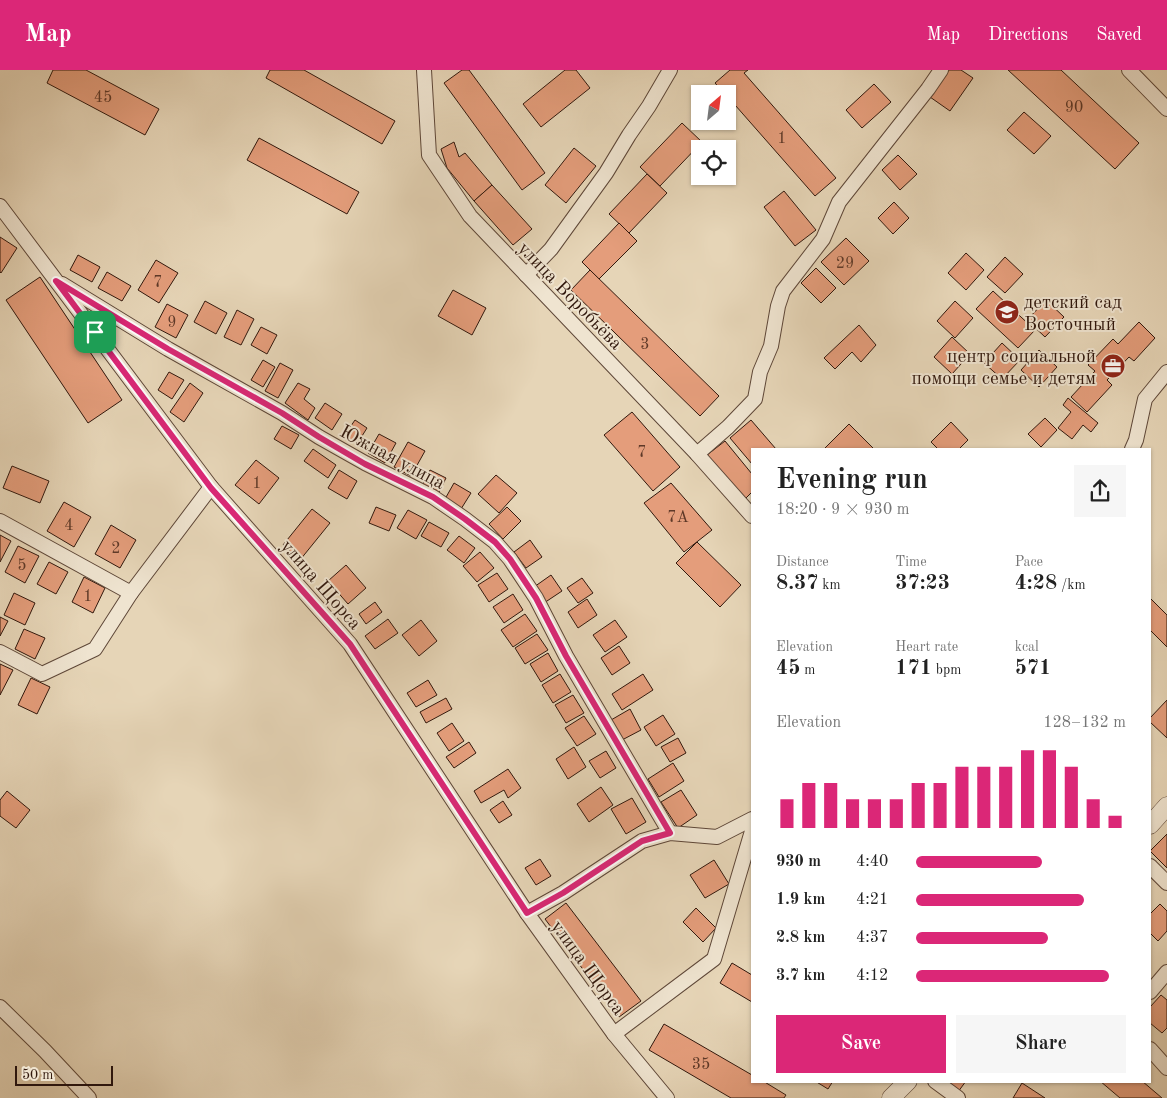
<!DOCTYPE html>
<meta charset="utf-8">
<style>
body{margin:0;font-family:"Old Standard TT",serif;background:#f6f6f6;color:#222;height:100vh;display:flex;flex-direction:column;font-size:19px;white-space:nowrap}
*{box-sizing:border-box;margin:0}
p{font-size:16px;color:#767676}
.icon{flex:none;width:28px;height:28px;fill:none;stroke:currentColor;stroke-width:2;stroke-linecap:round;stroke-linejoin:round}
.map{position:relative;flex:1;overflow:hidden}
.details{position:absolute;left:751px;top:378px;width:400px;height:635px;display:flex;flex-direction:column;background:#fff;border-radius:0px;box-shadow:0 1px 4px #0004}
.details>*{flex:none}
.needle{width:32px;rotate:28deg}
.controls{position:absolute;left:691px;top:15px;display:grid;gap:10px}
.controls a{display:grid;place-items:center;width:45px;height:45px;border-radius:0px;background:#fff;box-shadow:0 1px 4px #0004;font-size:25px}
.scale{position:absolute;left:15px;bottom:12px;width:98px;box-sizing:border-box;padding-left:5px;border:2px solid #31180d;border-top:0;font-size:14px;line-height:18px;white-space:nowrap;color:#31180d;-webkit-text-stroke:4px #efe4d0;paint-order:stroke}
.pin{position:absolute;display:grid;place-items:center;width:42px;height:42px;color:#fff;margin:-21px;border-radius:10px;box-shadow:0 2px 8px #0006}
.round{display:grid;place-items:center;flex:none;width:52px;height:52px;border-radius:0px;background:#f6f6f6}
.head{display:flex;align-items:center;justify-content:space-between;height:85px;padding:0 25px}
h1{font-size:28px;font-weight:800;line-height:38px}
.stats{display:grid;grid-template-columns:repeat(3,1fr);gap:8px;height:85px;padding:5px 25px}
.stats div{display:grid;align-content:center}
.stats b{font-size:21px;font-weight:800}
.stats small{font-size:14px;font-weight:400}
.stats p{font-size:14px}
.chart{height:140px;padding:10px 25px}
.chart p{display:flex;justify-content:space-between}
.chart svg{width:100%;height:90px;margin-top:5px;stroke:#db2777;stroke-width:6}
.cta{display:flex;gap:10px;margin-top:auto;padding:10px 25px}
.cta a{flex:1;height:58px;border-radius:0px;background:#db2777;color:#fff;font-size:20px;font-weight:800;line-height:58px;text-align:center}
.cta a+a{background:#f6f6f6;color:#222}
ul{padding:0 25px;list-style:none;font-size:16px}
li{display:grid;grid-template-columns:80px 60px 1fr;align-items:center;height:38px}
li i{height:12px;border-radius:6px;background:#db2777}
header{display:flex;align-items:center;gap:30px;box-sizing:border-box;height:70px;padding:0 25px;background:#db2777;color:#fff}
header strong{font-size:24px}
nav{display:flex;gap:28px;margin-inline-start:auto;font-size:18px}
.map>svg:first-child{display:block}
.building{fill:#e49d7b;stroke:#31180d}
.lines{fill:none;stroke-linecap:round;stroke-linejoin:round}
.minor-casing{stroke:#5e4738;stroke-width:16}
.tertiary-casing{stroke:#5e4738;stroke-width:19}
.minor{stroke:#efe4d0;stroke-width:14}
.tertiary{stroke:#efe4d0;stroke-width:18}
.route-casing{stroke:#fff;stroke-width:10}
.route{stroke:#db2777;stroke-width:6}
.labels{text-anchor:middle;stroke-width:4;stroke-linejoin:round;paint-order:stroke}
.number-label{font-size:16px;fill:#5e3928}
.street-label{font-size:19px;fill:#31180d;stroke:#efe4d0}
.poi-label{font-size:19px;fill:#31180d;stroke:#efe4d0;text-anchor:start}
</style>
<header>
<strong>Map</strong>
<nav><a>Map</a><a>Directions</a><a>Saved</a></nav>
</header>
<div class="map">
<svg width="1167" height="1028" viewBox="0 0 1167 1028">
<rect width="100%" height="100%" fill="#e6d5b7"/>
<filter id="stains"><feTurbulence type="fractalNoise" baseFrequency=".004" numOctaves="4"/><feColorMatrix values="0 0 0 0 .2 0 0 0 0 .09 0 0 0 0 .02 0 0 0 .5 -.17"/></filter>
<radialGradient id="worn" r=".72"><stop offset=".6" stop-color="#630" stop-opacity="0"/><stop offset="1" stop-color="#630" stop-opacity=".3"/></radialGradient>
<g class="building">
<path d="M53 0H86L159 39 145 65 47 13Z"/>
<path d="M270 0H304L395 51 382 74 266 8Z"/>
<path d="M462 0H469L545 103 522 120 444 13Z"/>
<path d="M565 0H576L590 18 541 57 523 34Z"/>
<path d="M730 0H748L744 3 836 108 815 126 728 27V24H725L715 13Z"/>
<path d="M949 0H961L973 8 950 41 930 27Z"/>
<path d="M1008 0H1061L1139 73 1115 99Z"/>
<path d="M874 14 891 32 862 58 846 40Z"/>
<path d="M1024 42 1051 66 1034 84 1007 60Z"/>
<path d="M682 53 702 72 660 116 640 97Z"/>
<path d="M259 68 359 122 347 144 247 90Z"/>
<path d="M454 72 459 87 465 83 492 115 474 131 447 98 441 79Z"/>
<path d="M574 78 596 96 566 133 545 115Z"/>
<path d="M898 85 917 104 900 120 882 100Z"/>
<path d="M647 104 667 123 629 163 609 144Z"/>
<path d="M492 115 532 159 513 175 474 131Z"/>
<path d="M784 121 816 160 795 176 764 137Z"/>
<path d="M894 132 909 148 893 164 878 148Z"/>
<path d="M619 153 637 171 599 209 582 192Z"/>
<path d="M0 167 17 178 1 203 0 202Z"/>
<path d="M846 168 869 191 844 215 821 192Z"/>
<path d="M966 183 984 200 966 220 948 203Z"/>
<path d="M78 185 100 197 92 212 70 200Z"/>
<path d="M1005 187 1023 204 1005 223 987 207Z"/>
<path d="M156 190 178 203 159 233 138 220Z"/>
<path d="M816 198 836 218 821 233 801 213Z"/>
<path d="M590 200 719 326 700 346 571 220Z"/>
<path d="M107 202 131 216 122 231 98 218Z"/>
<path d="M40 207 122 330 88 353 6 230Z"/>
<path d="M453 220 486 238 472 265 438 246Z"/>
<path d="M993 221 1035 260 1018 278 976 239Z"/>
<path d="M1046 230 1064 247 1045 267 1027 250Z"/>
<path d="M205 231 227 243 216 264 194 252Z"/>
<path d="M955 231 973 248 955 268 937 251Z"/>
<path d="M167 234 188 245 176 268 155 257Z"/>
<path d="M237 240 254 249 241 275 224 267Z"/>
<path d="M1139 252 1155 268 1134 291 1129 287 1107 310 1112 315 1087 342 1071 327 1095 301 1088 295 1113 269 1118 274Z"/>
<path d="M859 255 876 275 861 292 852 282 835 299 824 288Z"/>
<path d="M261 257 277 265 267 284 251 275Z"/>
<path d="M952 267 970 284 952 304 934 287Z"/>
<path d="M1002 273 1020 290 1002 309 984 293Z"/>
<path d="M1039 280 1057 297 1039 317 1021 300Z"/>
<path d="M263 290 275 297 263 317 251 310Z"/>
<path d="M280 293 293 300 278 328 265 321Z"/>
<path d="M169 302 184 310 172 329 158 320Z"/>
<path d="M190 313 203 323 184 352 170 342Z"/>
<path d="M298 313 310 319 304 329 315 338 308 350 285 333Z"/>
<path d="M1068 328 1098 353 1091 362 1083 355 1072 369 1058 358 1071 342 1063 335Z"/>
<path d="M325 333 342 344 332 360 315 348Z"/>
<path d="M632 342 680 397 653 421 604 365Z"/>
<path d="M1045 348 1057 360 1041 377 1028 364Z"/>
<path d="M355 350 367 358 357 374 344 366Z"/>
<path d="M751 350 776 379H752V394L730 368Z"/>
<path d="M951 352 968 370 959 379H938L931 372Z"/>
<path d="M849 354 874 379H824Z"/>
<path d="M282 356 299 365 291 379 274 369Z"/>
<path d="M379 364 396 373 385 393 368 383Z"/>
<path d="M725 371 752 404V422L745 429 707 385Z"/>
<path d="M408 372 425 381 411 406 394 397Z"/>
<path d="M313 379 336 395 328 408 304 391Z"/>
<path d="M256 390 279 408 259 434 235 415Z"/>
<path d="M12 396 49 411 40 433 3 418Z"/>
<path d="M339 400 357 411 347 429 328 418Z"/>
<path d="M430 400 446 408 438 424 422 416Z"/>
<path d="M496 405 517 423 499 443 478 424Z"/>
<path d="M454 413 471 423 461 439 445 429Z"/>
<path d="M671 413 712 460 684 482 644 433Z"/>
<path d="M64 432 91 447 74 477 47 461Z"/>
<path d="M376 437 396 445 389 461 369 453Z"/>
<path d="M507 437 521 451 503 469 489 454Z"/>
<path d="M312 439 330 453 300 490 283 475Z"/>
<path d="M408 440 427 450 416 469 397 458Z"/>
<path d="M429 452 449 463 441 477 421 466Z"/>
<path d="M111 455 136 470 120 498 95 484Z"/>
<path d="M0 465 11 471 0 492Z"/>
<path d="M459 466 475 478 464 493 447 480Z"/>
<path d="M530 470 542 487 526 498 514 482Z"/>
<path d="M697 472 741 515 720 537 676 493Z"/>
<path d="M18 476 39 486 25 513 5 502Z"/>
<path d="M480 482 494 498 477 512 463 496Z"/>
<path d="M49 492 68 502 56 524 37 514Z"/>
<path d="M346 495 366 518 348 534 328 511Z"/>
<path d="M497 503 508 519 489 532 478 515Z"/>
<path d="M551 505 562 521 544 533 534 517Z"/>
<path d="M84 507 105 518 93 543 72 532Z"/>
<path d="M582 508 593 523 578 533 567 518Z"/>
<path d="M14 523 35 533 25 555 4 545Z"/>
<path d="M513 524 523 540 504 553 493 537Z"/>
<path d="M1150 528 1167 545V577L1150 560Z"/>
<path d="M587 529 597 545 578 558 568 542Z"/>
<path d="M375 532 382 542 366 554 359 544Z"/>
<path d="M525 544 537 561 513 577 501 560Z"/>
<path d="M0 547 8 551 0 566Z"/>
<path d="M388 549 398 563 375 579 365 566Z"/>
<path d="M421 550 437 571 419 586 402 565Z"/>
<path d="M615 550 627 567 605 582 593 565Z"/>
<path d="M24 559 45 568 35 589 15 579Z"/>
<path d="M537 564 548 580 525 594 515 578Z"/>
<path d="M619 576 630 593 612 605 601 588Z"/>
<path d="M548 583 558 601 541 612 530 594Z"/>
<path d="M0 594 13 600 0 625Z"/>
<path d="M560 604 571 622 553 633 542 615Z"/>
<path d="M643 604 653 620 622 640 612 624Z"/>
<path d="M31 608 50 617 37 644 18 635Z"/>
<path d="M428 610 437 625 416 637 407 623Z"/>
<path d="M573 625 584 643 566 653 555 635Z"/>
<path d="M446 628 452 639 426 653 420 642Z"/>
<path d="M1167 630V668L1150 652V648Z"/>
<path d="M630 639 641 660 622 670 611 650Z"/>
<path d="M663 645 675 664 656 676 644 657Z"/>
<path d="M584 646 596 664 577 676 565 658Z"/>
<path d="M452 653 464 671 449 681 437 663Z"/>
<path d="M678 668 686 683 670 692 661 677Z"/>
<path d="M469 672 476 683 454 698 446 687Z"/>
<path d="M574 677 586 697 568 709 556 689Z"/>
<path d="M606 681 616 698 600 708 589 691Z"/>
<path d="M673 693 684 711 659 727 648 709Z"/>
<path d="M508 699 521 718 508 728 504 720 481 733 474 721Z"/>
<path d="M601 717 613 735 589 752 577 734Z"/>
<path d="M681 720 697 745 678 758 661 732Z"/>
<path d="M7 721 30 740 16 758 0 746V730Z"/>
<path d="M632 728 646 752 626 764 611 739Z"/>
<path d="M503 731 512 745 499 753 490 740Z"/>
<path d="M1167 764V798L1150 781Z"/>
<path d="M540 789 551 806 536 815 525 798Z"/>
<path d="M714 790 729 814 705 828 690 805Z"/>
<path d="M566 833 641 931 619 947 545 849Z"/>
<path d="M1160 834 1167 841V861L1158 871 1150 863V844Z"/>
<path d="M696 838 716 858 703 872 683 852Z"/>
<path d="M732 893 752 905V932L720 913Z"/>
<path d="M1161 925 1167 930V958L1162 963 1150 953V937Z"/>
<path d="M664 954 752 1005V1011H763L786 1025 784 1028H731L649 980Z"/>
<path d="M815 1011H833L828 1019Z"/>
<path d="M944 1011H966L958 1022Z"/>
<path d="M1100 1011H1142L1162 1028H1120Z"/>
<path d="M1022 1013 1045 1028H1013Z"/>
</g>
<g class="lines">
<defs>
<g id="minor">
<path d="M424 0 429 85 470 146 697 384 752 446"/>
<path d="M1129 0 1167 39"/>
<path d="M0 136 211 417 350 574 527 843 614 964 667 1028"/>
<path d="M526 205 551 179 606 103 629 65 649 36 670 0"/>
<path d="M62 214 168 279 282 343 319 367 365 393 433 427 465 449 495 472 510 489 536 528 566 586 670 763"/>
<path d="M1132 379 1136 370 1145 329 1167 302"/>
<path d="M697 384 728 357 755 329 760 302 771 276 778 236 783 221 823 169 839 132 928 19 941 0"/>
<path d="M0 451 131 523 95 579 42 604 0 582"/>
<path d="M131 523 211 417"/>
<path d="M1150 796 1167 813"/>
<path d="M527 843 563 823 642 771 670 763 717 767 752 749"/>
<path d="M1150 922 1167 902"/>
<path d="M0 937 45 981 89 1028"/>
<path d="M614 964 714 889 752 761"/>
<path d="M1150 979 1167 998"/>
<path d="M935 1011 958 1028"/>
</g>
<g id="tertiary">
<path d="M1150 755 1167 736"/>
<path d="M891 1028 908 1011"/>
</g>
</defs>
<use href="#minor" class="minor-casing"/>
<use href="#tertiary" class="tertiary-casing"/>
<use href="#minor" class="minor"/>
<use href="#tertiary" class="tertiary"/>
</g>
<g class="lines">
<defs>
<path id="route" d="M56 211 168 279 282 343 319 367 365 394 433 427 465 449 495 472 510 489 536 528 566 586 670 763 642 771 563 823 527 843 350 574 211 418Z"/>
</defs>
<use href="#route" class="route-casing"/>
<use href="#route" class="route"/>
</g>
<defs>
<symbol id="school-disc" viewBox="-11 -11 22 22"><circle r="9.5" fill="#8f2418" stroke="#efe4d0"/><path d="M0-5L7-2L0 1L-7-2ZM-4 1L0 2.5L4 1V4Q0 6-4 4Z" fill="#fff"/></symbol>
<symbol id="office-disc" viewBox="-11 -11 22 22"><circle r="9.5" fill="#8f2418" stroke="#efe4d0"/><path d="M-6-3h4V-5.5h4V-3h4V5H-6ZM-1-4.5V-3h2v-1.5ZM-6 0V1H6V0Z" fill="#fff"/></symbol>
</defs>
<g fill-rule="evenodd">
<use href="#school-disc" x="993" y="228" width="28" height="28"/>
<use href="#office-disc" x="1099" y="282" width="28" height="28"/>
</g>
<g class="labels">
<g class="number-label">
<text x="103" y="32">45</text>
<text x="1074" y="42">90</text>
<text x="782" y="73">1</text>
<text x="845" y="198">29</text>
<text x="158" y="217">7</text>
<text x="172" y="257">9</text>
<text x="645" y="279">3</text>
<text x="642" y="387">7</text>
<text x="257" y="418">1</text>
<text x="678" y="452">7А</text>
<text x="69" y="460">4</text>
<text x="116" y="483">2</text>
<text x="22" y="500">5</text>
<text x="88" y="531">1</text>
<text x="701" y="999">35</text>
</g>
<g class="street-label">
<text transform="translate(571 225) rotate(46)" y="7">улица Воробьёва</text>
<text transform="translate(393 386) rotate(28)" y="7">Южная улица</text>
<text transform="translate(322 514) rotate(49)" y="7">улица Щорса</text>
<text transform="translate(589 897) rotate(54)" y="7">улица Щорса</text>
</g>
<g class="poi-label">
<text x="1024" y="238">детский сад<tspan x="1024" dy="22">Восточный</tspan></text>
<text x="1096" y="292" text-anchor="end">центр социальной<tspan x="1096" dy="22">помощи семье и детям</tspan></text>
</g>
</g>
<rect width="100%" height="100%" filter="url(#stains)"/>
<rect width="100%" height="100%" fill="url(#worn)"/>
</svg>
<div class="controls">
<a><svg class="needle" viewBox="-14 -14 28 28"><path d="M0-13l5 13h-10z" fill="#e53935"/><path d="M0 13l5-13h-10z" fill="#767676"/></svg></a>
<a><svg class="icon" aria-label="locate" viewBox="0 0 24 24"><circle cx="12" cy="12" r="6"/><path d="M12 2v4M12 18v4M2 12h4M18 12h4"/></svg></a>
</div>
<div class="scale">50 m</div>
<div class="pin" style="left:95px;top:262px;background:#1e9e55"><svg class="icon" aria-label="arrive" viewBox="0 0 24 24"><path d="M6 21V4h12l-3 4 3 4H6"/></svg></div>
<section class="details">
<div class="head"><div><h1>Evening run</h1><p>18:20 · 9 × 930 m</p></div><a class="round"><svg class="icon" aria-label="share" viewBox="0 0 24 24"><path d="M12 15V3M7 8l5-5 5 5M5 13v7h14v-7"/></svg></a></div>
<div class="stats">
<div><p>Distance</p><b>8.37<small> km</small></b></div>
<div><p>Time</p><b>37:23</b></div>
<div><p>Pace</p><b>4:28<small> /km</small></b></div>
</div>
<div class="stats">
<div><p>Elevation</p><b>45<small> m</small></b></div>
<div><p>Heart rate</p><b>171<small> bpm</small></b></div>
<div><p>kcal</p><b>571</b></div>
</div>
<div class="chart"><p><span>Elevation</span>128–132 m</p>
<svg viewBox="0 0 160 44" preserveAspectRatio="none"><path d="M5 44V30M15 44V22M25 44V22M35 44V30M45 44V30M55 44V30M65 44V22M75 44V22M85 44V14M95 44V14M105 44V14M115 44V6M125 44V6M135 44V14M145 44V30M155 44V38"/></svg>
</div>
<ul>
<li><b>930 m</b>4:40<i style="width:60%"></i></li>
<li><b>1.9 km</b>4:21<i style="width:80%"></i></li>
<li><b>2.8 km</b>4:37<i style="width:63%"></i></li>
<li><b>3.7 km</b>4:12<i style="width:92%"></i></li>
</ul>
<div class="cta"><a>Save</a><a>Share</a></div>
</section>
</div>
